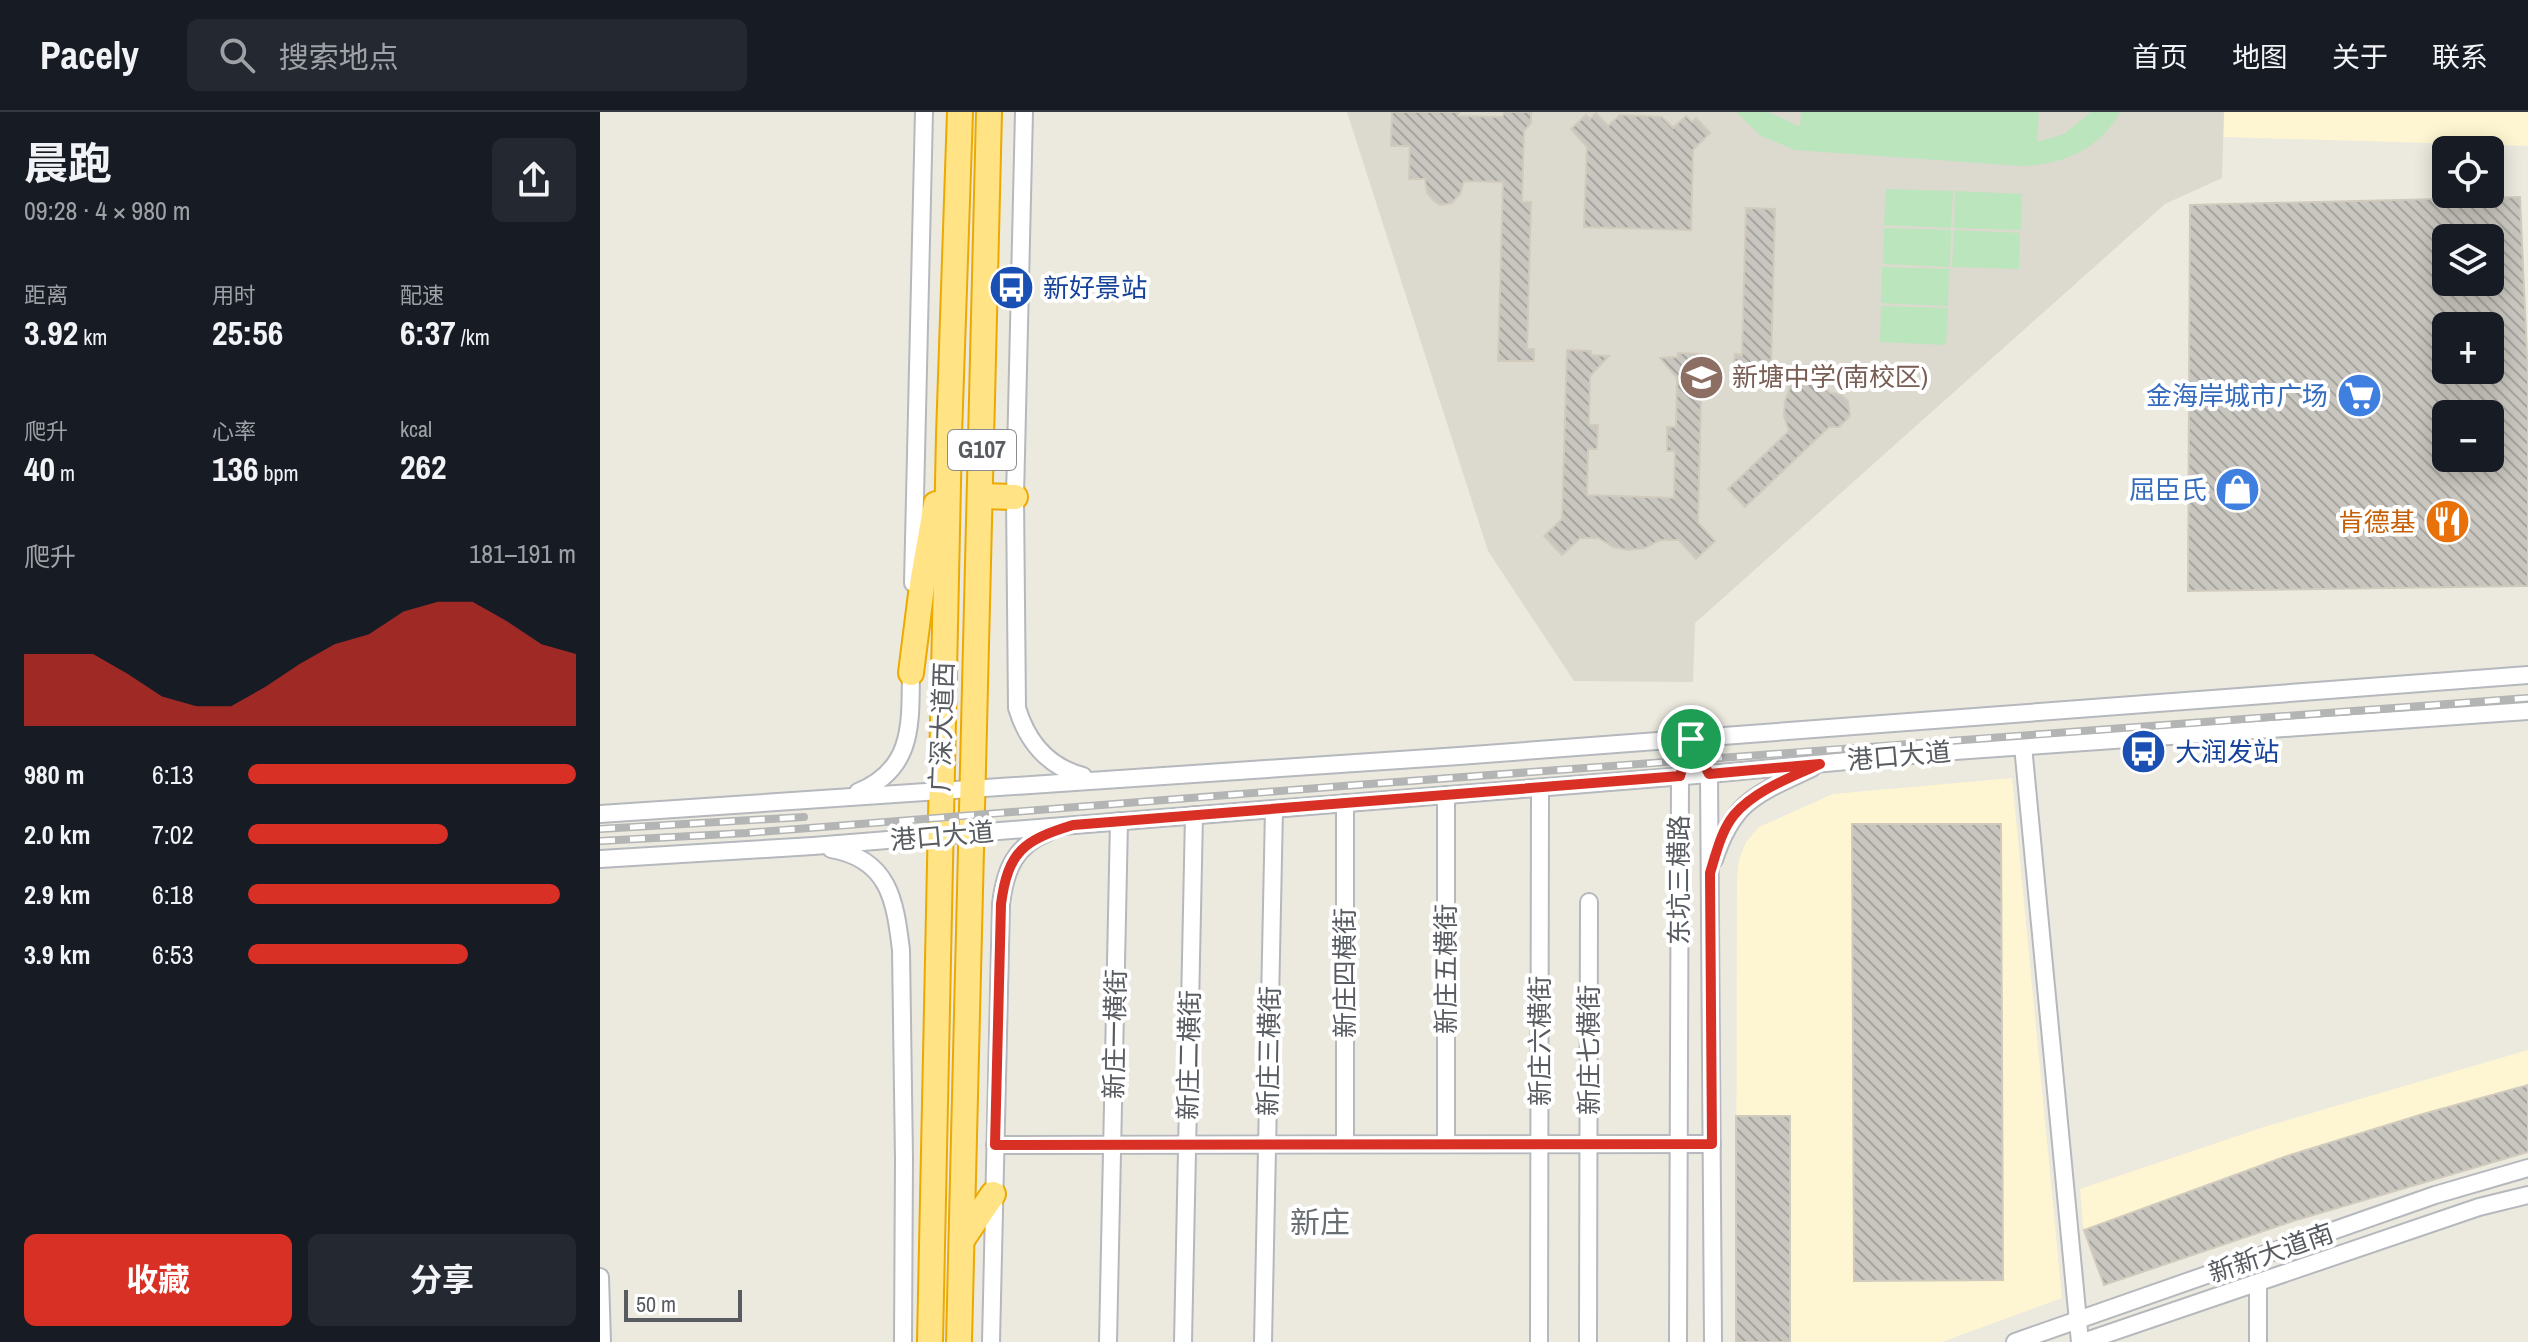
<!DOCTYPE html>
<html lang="zh">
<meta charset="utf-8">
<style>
body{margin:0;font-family:"Archivo Narrow","Noto Sans SC",sans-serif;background:#242831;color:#f1f3f6;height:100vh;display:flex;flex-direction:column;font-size:30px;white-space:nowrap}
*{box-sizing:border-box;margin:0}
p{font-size:26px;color:#9ea1a6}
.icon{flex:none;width:44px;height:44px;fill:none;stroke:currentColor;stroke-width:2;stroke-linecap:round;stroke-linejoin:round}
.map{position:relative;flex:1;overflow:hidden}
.side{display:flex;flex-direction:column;background:#171b24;width:600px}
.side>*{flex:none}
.fabs{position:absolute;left:1832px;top:24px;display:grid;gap:16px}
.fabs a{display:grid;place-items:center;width:72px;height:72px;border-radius:12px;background:#171b24;box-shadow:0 4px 20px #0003;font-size:40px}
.scale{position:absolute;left:24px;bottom:20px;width:118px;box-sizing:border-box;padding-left:8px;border:4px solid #585c61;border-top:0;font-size:22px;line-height:28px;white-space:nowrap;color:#585c61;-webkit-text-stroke:6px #fff;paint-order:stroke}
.pin{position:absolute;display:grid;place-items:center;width:68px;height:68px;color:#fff;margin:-34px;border:4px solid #fff;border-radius:50%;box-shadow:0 2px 8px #0007}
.round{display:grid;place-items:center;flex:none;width:84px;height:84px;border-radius:12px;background:#242831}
.overview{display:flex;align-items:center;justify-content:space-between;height:136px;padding:0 24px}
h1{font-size:44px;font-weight:700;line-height:60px}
.figures{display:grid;grid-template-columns:repeat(3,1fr);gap:12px;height:136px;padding:8px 24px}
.figures div{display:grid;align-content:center}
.figures b{font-size:34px;font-weight:700}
.figures small{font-size:22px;font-weight:400}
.figures p{font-size:22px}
.chart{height:224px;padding:16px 24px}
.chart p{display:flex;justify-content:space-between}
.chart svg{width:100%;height:144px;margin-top:8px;fill:#d93025;opacity:.7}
.action{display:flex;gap:16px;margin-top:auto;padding:16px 24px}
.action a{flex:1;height:92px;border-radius:12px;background:#d93025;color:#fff;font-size:32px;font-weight:700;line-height:92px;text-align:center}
.action a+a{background:#242831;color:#f1f3f6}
ul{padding:0 24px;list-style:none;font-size:26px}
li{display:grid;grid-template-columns:128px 96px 1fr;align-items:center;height:60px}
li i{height:20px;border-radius:10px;background:#d93025}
header{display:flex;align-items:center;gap:48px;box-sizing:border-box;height:112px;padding:0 40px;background:#171b24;border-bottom:2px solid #363941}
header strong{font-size:38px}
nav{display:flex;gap:44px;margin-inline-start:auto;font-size:28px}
.search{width:560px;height:72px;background:#242831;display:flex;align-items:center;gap:20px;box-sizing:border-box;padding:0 28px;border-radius:12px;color:#9ea1a6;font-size:30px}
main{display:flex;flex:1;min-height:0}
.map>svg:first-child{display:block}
.commercial{fill:#fef5d2}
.education{fill:#dcd9ce}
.grass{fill:#bbe5bc}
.building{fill:url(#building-back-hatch);stroke:#d1cbbe;stroke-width:2;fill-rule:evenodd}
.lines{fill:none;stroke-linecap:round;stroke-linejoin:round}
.minor-casing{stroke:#b5b8bd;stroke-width:20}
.highway-casing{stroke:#eca900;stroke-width:28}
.minor{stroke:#fff;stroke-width:16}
.highway{stroke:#ffe384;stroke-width:24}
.rail-casing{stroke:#b3b4b4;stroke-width:8}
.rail{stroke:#fff;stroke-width:5;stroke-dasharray:15;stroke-linecap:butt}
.route-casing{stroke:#fff;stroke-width:16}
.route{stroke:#d93025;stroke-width:10}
.labels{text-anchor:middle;stroke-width:8;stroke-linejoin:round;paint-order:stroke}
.shield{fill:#fff;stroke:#8a8d90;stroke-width:2}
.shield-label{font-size:24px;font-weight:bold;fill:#585c61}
.transit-label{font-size:26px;fill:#164399;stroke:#fff;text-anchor:start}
.education-label{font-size:26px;fill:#785e54;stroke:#fff;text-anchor:start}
.shop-label{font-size:26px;fill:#366cbe;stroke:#fff;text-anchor:end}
.food-label{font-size:26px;fill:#c56008;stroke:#fff;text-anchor:end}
.street-label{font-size:26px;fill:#585c61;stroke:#fff}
.quarter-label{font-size:30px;fill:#696e73;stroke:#fff}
</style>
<header>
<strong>Pacely</strong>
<div class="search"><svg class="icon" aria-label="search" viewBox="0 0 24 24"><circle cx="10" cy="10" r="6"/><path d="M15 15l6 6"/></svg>搜索地点</div>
<nav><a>首页</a><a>地图</a><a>关于</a><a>联系</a></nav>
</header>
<main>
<section class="side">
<div class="overview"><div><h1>晨跑</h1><p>09:28 · 4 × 980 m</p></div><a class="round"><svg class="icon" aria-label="share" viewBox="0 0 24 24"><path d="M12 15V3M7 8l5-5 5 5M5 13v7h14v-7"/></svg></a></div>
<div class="figures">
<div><p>距离</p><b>3.92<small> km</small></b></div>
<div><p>用时</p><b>25:56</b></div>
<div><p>配速</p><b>6:37<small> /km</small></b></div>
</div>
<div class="figures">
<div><p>爬升</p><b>40<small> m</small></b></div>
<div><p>心率</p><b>136<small> bpm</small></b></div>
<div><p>kcal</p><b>262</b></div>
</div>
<div class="chart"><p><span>爬升</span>181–191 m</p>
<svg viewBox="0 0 160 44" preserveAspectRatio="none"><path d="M0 44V22L10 22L20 22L30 28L40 35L50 38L60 38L70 32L80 25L90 19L100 16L110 9L120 6L130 6L140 12L150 19L160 22V44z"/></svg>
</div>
<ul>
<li><b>980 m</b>6:13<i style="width:100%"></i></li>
<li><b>2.0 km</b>7:02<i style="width:61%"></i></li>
<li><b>2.9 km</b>6:18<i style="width:95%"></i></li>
<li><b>3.9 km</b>6:53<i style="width:67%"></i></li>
</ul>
<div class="action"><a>收藏</a><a>分享</a></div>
</section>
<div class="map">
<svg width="1928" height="1230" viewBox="0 0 1928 1230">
<defs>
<pattern id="building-back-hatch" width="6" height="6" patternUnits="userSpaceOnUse" patternTransform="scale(2)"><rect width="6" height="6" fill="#c9c6bf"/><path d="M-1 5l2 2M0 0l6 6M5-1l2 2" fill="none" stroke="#a6a49f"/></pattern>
</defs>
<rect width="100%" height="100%" fill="#eceadf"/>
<g class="commercial">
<path d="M1624 0H1928V34L1623 25Z"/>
<path d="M1412 666 1462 1186 1342 1230H1136L1137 767 1139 748 1146 730 1159 715 1233 682Z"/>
<path d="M1928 938V1040L1693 1109 1504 1173 1483 1114 1480 1077 1664 1015Z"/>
</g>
<path class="education" d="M747 0H1624L1622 66 1565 92 1095 511 1093 570 974 569 888 439Z"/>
<g class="grass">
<path d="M1136 0H1169L1200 15 1201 0H1439L1437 30 1464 22 1491 0H1520C1500 37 1462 53 1422 54L1195 38 1161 24Z"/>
<path d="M1286 77 1353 79 1351 116 1284 113Z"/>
<path d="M1355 79 1422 82 1421 118 1354 116Z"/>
<path d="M1284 116 1351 118 1350 155 1283 152Z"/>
<path d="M1354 118 1420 121 1419 157 1352 155Z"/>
<path d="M1282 155 1349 157 1348 194 1281 191Z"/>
<path d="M1281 194 1348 196 1346 233 1280 230Z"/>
</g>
<g class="building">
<path d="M792 0H859L858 4 902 5 905 0H931V11L924 19 922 90H931L927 237H934V249H898L903 70 864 69 860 82 852 91 840 93 835 90 827 81 825 67H809L810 34H791Z"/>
<path d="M996 1 1008 14 1020 3 1062 5 1073 16 1086 4 1092 10 1096 6 1110 21 1093 38 1091 118 984 115 987 35 971 17 986 3 990 7Z"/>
<path d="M1920 85 1928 266V474L1588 479 1590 93ZM1846 126H1890V170H1846ZM1846 214H1890V258H1846ZM1846 302H1890V346H1846Z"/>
<path d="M1146 96 1175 97 1171 256 1134 255 1135 242 1142 243Z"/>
<path d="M967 238 991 239V243L1009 244 990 264 989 313H998L997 337H988L987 383 1074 386 1075 339H1067V315H1076L1077 266 1060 246 1078 245V241L1102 242 1098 411 1115 429 1096 447 1079 428H1060L1045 436 1029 438 1013 435 999 426H980L962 443 944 424 962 407Z"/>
<path d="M1205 255 1230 281 1240 282 1248 289 1250 304 1239 315H1229L1145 395 1128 377 1189 319 1184 304 1185 289 1190 275 1186 272Z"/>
<path d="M1252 712H1401L1403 1168 1254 1169Z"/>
<path d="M1928 973V1040L1693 1109 1504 1173 1484 1118 1687 1044 1823 1002Z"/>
<rect x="1136" y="1004" width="54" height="226"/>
</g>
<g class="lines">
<defs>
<g id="minor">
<path d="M424 0 415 385 417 596C427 629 448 655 483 664"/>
<path d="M313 471 324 0"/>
<path d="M1091 627 1109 662 1113 1230"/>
<path d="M1423 634 1480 1230"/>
<path d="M258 680C316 656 310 609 311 554"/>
<path d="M0 702 859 644 1928 563"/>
<path d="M231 737C289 747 295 788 301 838L304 1047 303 1230"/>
<path d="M0 747 213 734 1109 662 1355 639 1928 599"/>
<path d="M1114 748C1134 687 1158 682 1212 656"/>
<path d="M745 1031V691"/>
<path d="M846 1031V683"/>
<path d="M395 1033 1112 1032"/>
<path d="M0 1165 2 1230"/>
<path d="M1658 1172V1230"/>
<path d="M391 1230 401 792C405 758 415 733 449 720"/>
<path d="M508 1230 519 709"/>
<path d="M583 1230 594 703"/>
<path d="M663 1230 674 697"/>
<path d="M939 1230 940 676"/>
<path d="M988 1230 989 790"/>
<path d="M1078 1230 1080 664 1091 627"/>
<path d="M1415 1230 1835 1083 1928 1056"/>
<path d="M1483 1230 1879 1095 1928 1083"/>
</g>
<g id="highway">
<path d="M381 384 415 385"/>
<path d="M311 561 323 466 336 392"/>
<path d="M362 1128 393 1082"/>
<path d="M330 1230 349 323 360 0"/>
<path d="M359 1230 389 0"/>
</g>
</defs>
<use href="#minor" class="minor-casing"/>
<use href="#highway" class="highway-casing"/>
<use href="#minor" class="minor"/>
<use href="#highway" class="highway"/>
<defs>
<g id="rail">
<path d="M0 717 204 705"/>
<path d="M0 729 146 721 756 673 1928 586"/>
</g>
</defs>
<use href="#rail" class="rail-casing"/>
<use href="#rail" class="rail"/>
</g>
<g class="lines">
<defs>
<path id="route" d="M1091 627 1109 662 1220 652C1192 665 1155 678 1134 703 1121 719 1116 742 1110 761L1112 1032 395 1033 401 792C408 739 424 728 473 713L1080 664Z"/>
</defs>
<use href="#route" class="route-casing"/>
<use href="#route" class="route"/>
</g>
<defs>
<symbol id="bus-disc" viewBox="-11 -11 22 22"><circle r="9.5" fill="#1a4fb4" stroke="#fff"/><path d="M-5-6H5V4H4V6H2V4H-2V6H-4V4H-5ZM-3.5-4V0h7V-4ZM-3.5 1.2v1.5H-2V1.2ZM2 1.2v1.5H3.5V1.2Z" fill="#fff"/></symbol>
<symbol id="school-disc" viewBox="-11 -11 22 22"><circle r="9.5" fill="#8d6e63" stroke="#fff"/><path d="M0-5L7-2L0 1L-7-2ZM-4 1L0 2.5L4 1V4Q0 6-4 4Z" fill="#fff"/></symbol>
<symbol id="supermarket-disc" viewBox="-11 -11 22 22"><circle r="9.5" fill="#3f7fe0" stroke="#fff"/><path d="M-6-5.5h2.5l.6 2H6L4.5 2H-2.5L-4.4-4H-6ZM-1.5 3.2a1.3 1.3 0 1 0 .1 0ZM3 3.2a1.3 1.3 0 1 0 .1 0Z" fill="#fff"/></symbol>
<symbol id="shop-disc" viewBox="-11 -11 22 22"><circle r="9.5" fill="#3f7fe0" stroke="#fff"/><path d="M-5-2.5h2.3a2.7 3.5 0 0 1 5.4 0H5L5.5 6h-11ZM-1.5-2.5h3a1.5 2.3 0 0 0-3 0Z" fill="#fff"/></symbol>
<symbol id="restaurant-disc" viewBox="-11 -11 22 22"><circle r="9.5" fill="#e8710a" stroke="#fff"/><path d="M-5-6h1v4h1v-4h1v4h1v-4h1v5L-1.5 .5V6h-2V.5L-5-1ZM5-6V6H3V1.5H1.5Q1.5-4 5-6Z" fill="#fff"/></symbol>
</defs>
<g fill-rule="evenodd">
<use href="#bus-disc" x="386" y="150" width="51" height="51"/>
<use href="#school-disc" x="1076" y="240" width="51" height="51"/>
<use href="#supermarket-disc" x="1734" y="258" width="51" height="51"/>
<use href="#shop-disc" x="1612" y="352" width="51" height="51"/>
<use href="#restaurant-disc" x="1822" y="384" width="51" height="51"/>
<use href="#bus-disc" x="1518" y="614" width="51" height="51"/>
</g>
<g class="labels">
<rect class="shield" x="348" y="318" width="68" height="40" rx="6"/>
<g class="shield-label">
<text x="382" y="346">G107</text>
</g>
<g class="transit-label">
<text x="443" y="185">新好景站</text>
<text x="1575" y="649">大润发站</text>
</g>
<g class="education-label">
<text x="1132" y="274">新塘中学(南校区)</text>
</g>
<g class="shop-label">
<text x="1728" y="293">金海岸城市广场</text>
<text x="1607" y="387">屈臣氏</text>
</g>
<g class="food-label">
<text x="1816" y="419">肯德基</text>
</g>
<g class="street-label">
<text transform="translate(342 615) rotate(-88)" y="9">广深大道西</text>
<text transform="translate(1299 644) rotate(-5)" y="9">港口大道</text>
<text transform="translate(342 724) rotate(-5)" y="9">港口大道</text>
<text transform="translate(1079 768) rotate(-90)" y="9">东坑三横路</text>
<text transform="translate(846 857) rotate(-90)" y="9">新庄五横街</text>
<text transform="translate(745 861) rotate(-90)" y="9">新庄四横街</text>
<text transform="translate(515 922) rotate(-89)" y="9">新庄一横街</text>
<text transform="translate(940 929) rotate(-90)" y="9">新庄六横街</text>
<text transform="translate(989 938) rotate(-90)" y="9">新庄七横街</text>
<text transform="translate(669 939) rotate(-89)" y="9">新庄三横街</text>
<text transform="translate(589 943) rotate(-89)" y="9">新庄二横街</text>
<text transform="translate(1671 1141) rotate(-19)" y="9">新新大道南</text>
</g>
<g class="quarter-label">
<text x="720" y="1121">新庄</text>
</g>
</g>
</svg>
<div class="fabs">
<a><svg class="icon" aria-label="locate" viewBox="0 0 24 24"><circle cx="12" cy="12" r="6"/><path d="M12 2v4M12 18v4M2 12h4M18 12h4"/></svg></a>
<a><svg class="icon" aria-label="layers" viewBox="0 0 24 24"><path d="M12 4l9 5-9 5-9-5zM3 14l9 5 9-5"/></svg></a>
<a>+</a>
<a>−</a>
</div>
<div class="scale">50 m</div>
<div class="pin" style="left:1091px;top:627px;background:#1e9e55"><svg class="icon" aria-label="arrive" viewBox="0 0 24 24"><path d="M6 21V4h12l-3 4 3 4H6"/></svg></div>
</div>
</main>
